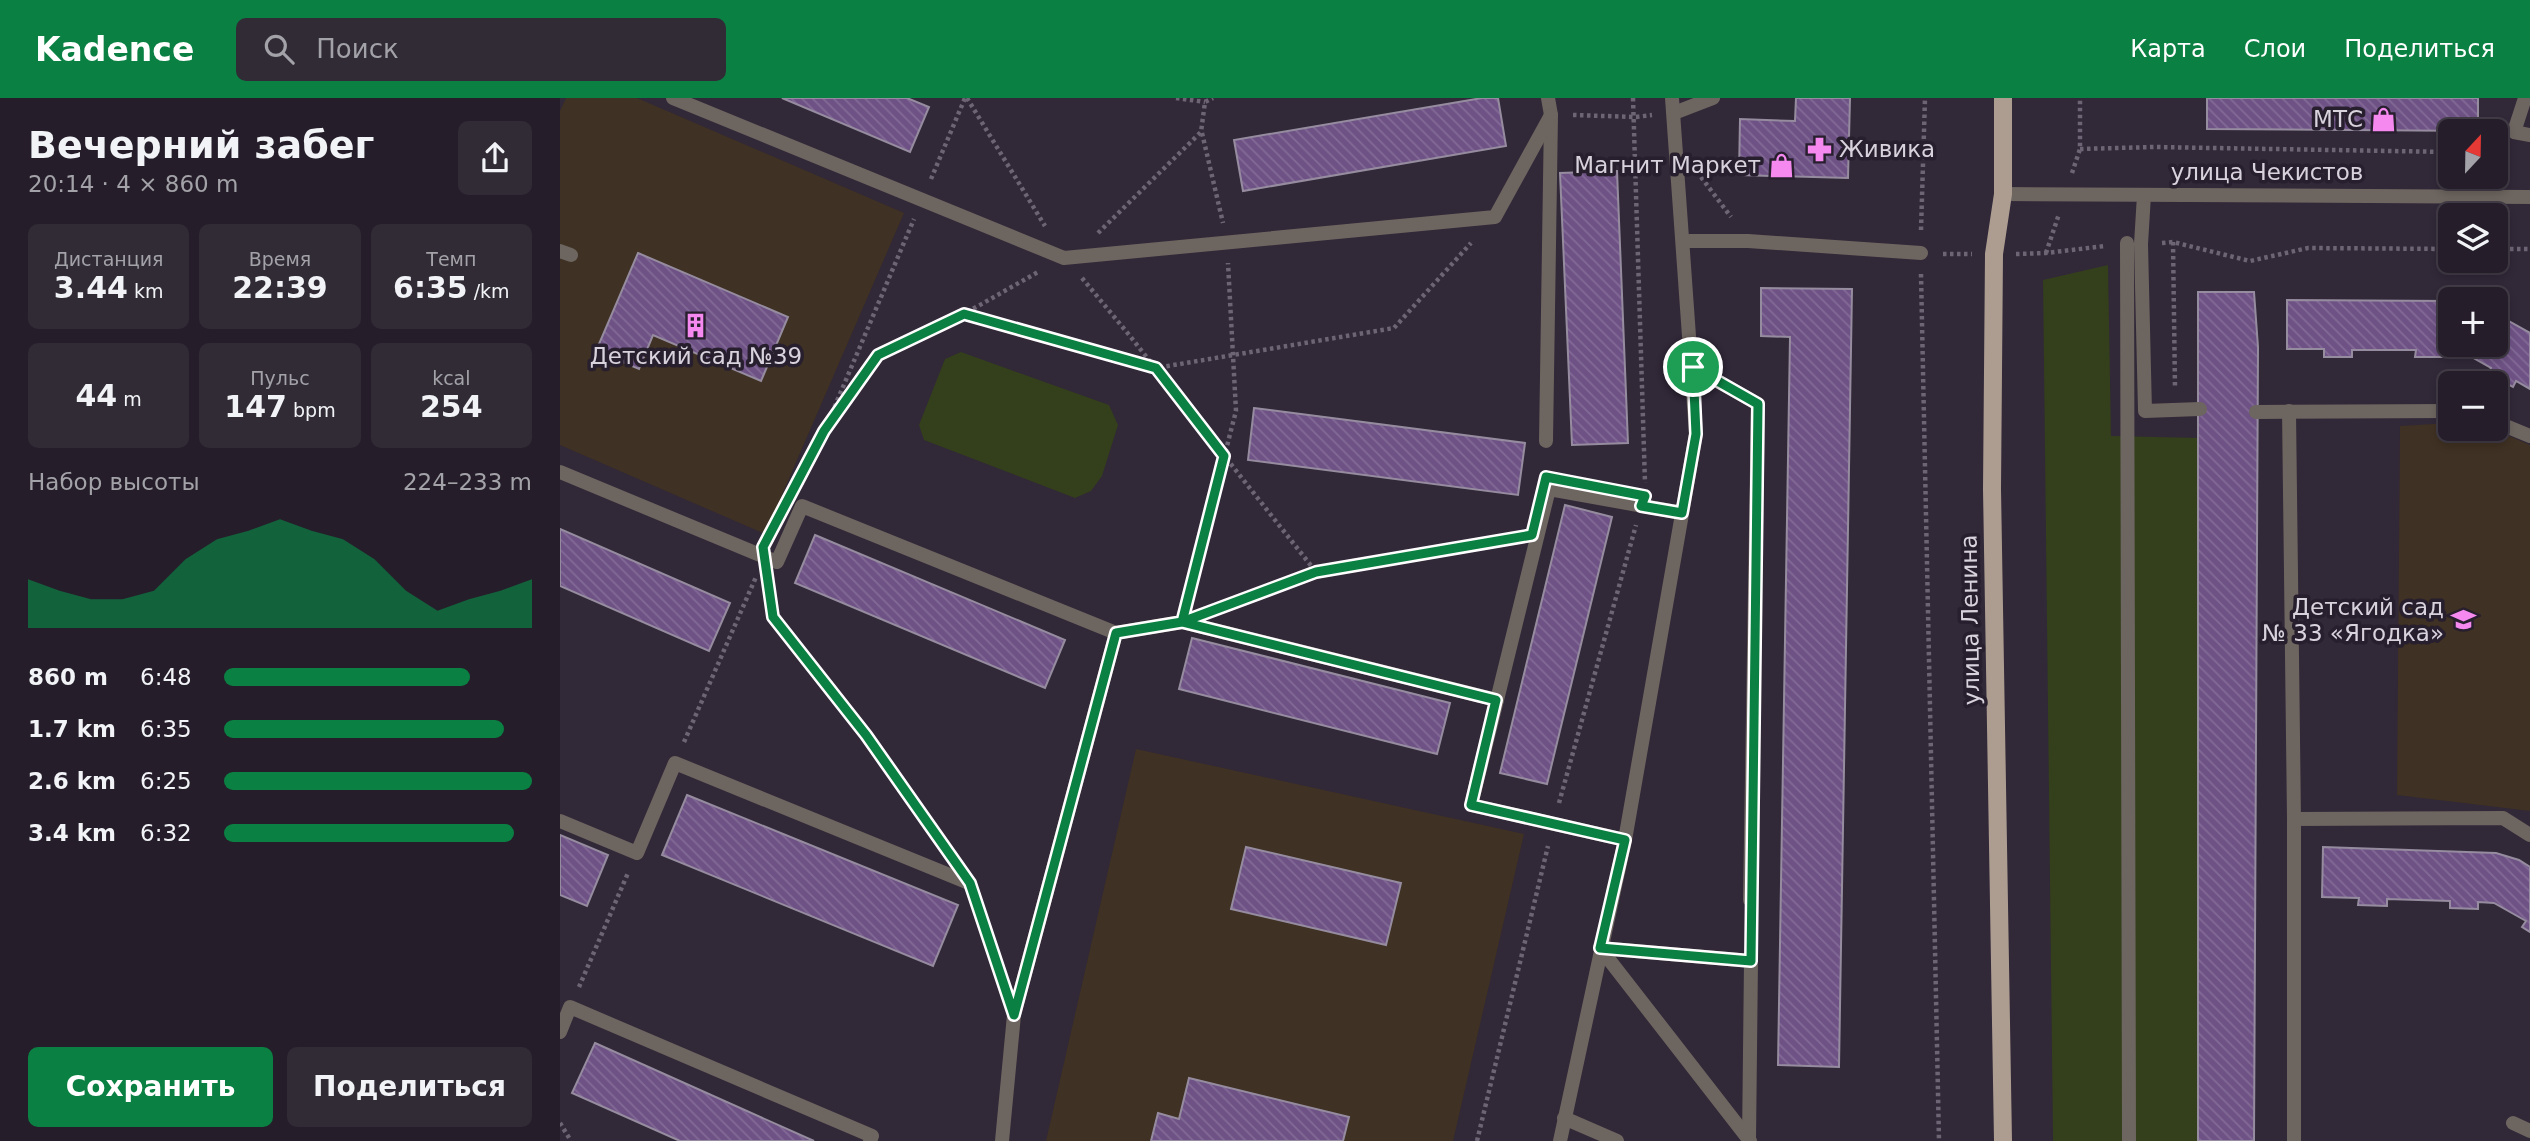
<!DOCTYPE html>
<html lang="ru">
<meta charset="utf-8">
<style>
body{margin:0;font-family:"DejaVu Sans",sans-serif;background:#312b36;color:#f1f3f6;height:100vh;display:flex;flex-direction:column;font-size:26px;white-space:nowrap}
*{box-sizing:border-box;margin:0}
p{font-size:23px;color:#a3a2a8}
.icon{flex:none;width:38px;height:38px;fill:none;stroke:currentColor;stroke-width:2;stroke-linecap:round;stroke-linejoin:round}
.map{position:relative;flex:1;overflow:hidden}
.sheet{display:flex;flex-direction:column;background:#251e2a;width:560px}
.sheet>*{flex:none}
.needle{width:46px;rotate:22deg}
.controls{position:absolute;left:1878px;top:21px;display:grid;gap:14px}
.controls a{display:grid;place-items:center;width:70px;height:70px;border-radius:10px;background:#251e2a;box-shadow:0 4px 10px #0003,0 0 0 2px #423c47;font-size:35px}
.pin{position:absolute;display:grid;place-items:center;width:60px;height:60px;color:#fff;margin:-30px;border:4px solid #fff;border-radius:50%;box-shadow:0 2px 7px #0007}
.round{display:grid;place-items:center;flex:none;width:74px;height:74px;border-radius:10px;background:#312b36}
.overview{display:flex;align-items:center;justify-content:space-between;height:119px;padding:0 28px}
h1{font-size:38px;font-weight:600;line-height:52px}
.figures{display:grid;grid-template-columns:repeat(3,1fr);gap:10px;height:119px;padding:7px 28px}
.figures div{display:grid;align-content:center;border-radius:10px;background:#312b36;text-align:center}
.figures b{font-size:30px;font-weight:600}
.figures small{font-size:19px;font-weight:400}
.figures p{font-size:19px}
.chart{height:196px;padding:14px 28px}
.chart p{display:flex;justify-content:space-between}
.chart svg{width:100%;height:126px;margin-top:7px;fill:#0b8043;opacity:.7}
.button{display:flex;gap:14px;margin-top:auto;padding:14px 28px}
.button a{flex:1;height:80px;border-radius:10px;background:#0b8043;color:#fff;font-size:28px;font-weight:600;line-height:80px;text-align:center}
.button a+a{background:#312b36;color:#f1f3f6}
ul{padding:0 28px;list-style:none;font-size:23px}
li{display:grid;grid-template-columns:112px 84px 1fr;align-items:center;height:52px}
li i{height:18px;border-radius:9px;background:#0b8043}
header{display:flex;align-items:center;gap:42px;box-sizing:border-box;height:98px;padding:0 35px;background:#0b8043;color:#fff}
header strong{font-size:33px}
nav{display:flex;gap:38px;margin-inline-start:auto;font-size:24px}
.search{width:490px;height:63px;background:#312b36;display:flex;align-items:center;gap:18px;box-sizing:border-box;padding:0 24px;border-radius:10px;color:#a3a2a8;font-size:26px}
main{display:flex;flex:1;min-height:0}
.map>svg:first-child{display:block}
.education{fill:#3f3123}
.green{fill:#343f1c}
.building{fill:url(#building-back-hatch);stroke:#968c9f;stroke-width:2}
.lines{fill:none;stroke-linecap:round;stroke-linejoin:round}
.path{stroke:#6d6574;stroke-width:4.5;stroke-dasharray:3.5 3.5;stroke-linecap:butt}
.service{stroke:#6d655f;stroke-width:14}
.pedestrian{stroke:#6d655f;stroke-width:14}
.minor{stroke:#6d655f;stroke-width:14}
.tertiary{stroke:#6d655f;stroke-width:14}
.primary{stroke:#ad9d91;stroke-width:18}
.route-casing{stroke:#fff;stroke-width:14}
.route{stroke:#0b8043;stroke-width:9}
.labels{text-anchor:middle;stroke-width:7;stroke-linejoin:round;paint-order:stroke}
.poi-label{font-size:23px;fill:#d8d2dd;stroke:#271f2e;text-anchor:end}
.street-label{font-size:23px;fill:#d8d2dd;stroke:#271f2e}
</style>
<header>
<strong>Kadence</strong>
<div class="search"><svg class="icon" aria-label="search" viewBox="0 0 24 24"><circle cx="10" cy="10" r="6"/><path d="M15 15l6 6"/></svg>Поиск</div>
<nav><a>Карта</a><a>Слои</a><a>Поделиться</a></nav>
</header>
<main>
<section class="sheet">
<div class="overview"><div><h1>Вечерний забег</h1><p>20:14 · 4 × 860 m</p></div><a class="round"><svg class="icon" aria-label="share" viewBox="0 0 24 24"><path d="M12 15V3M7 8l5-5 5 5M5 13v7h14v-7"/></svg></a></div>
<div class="figures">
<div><p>Дистанция</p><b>3.44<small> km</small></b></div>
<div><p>Время</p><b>22:39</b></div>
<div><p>Темп</p><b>6:35<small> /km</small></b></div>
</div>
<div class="figures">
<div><b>44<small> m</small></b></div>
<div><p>Пульс</p><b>147<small> bpm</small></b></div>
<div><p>kcal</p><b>254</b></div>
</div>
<div class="chart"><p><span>Набор высоты</span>224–233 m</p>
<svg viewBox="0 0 160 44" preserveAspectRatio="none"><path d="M0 44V27L10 31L20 34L30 34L40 31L50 20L60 13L70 10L80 6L90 10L100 13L110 20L120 31L130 38L140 34L150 31L160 27V44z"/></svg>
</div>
<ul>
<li><b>860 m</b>6:48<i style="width:80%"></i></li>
<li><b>1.7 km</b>6:35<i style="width:91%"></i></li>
<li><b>2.6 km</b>6:25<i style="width:100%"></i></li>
<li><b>3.4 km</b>6:32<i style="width:94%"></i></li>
</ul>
<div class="button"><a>Сохранить</a><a>Поделиться</a></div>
</section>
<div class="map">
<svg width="1970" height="1043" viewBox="0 0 1970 1043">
<defs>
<pattern id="building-back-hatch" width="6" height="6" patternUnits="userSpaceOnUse" patternTransform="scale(1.75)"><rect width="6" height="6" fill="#6e5285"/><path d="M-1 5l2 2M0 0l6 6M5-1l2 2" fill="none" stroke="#826a96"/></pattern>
</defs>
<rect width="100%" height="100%" fill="#312838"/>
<g class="education">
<path d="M6 0H77L344 115 205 436 0 347V13Z"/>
<path d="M1890 325V331H1933L1970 347V713L1837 697 1840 328Z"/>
<path d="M576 651 964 736 893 1043H486Z"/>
</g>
<g class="green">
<path d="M1548 167 1551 338 1640 340 1638 1043H1493L1483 182Z"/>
<path d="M401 254 549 307 558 327 542 378 531 393 515 400 364 342 359 327 385 261Z"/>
</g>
<g class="building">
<path d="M222 0H347L369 9 350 54Z"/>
<path d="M922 0H938L946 48 683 93 674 42Z"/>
<path d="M1236 0H1290L1288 80 1179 77 1180 21 1235 23Z"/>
<path d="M1647 0H1918V33L1647 31Z"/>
<path d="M1057 73 1068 345 1012 347 1000 75Z"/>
<path d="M78 155 228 219 201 283 93 237 79 271 36 253Z"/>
<path d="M1201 190 1292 191 1279 969 1218 967 1230 239 1201 238Z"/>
<path d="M1638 194H1694L1698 249 1694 1043H1638Z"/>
<path d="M1727 202 1890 203V247H1936V216L1970 235V291L1956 283 1953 289 1928 276 1931 270 1899 252H1884V259H1855L1856 252H1792V259H1764V251H1727Z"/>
<path d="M694 310 965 345 958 397 688 362Z"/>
<path d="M1005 407 1052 419 987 686 940 675Z"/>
<path d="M0 431 170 505 149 553 0 488Z"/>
<path d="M255 437 505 542 485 590 235 485Z"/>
<path d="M632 540 890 605 877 656 619 591Z"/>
<path d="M127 697 398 807 373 868 102 757Z"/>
<path d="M0 737 48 757 27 808 0 797Z"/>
<path d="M686 749 841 785 826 847 671 811Z"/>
<path d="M1763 749 1936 755 1959 762 1970 769V834L1962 829 1966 823 1934 805 1918 804V811L1890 810V803L1827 801V808L1798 807 1799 800 1762 799Z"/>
<path d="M35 945 254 1043H120L12 995Z"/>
<path d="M629 980 789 1019 783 1043H591L598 1015 619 1021Z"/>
</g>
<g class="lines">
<g class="path">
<path d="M407 0 485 128"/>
<path d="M616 0 645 4"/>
<path d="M1073 0 1085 385"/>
<path d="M1013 17 1076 19 1092 17"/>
<path d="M642 35 663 125"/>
<path d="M1520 51 1594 49 1890 54"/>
<path d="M1512 75 1520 51V0"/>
<path d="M1141 79 1171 119"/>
<path d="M371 81 405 0"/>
<path d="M1361 132 1365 0"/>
<path d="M538 135 641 34 645 4 653 0"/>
<path d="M1613 144 1615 291"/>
<path d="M1602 145 1613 144 1690 163 1748 150 1890 151"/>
<path d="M1936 151H1970"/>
<path d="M1486 155 1499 116"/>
<path d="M1383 156H1412"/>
<path d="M1456 156 1486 155 1545 148"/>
<path d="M1361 176 1379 1043"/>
<path d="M522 180 570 238 756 474 954 440"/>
<path d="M404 216 596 270 834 230 911 145"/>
<path d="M269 322 354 121"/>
<path d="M236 386 264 333 318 257 404 216 478 174"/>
<path d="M208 484 213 519 306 637 386 750"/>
<path d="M627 503 676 313 668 165"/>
<path d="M662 509 756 474"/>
<path d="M124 644 196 479"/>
<path d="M999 705 1076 427"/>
<path d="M417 806 441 878"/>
<path d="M1190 823V843"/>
<path d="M19 889 68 775"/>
<path d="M0 1025 11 1043"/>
<path d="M917 1043 988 748"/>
</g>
<g class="service">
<path d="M1965 0 1954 34 1970 37"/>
<path d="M1114 15 1153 0"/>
<path d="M1584 97 1581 146 1585 313 1640 311"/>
<path d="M0 153 11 157"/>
<path d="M1133 269 1198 306 1190 802"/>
<path d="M1729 313 1734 721V1043"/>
<path d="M1696 314 1890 313"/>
<path d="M1936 324 1970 338"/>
<path d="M986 343 991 17 988 0"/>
<path d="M0 374 217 464 242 408 556 535 622 524 937 602 911 707 1065 742"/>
<path d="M937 602 989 391 1122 415"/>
<path d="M1734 721 1943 720 1970 737"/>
<path d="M0 723 77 755 115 665 409 785"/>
<path d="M1040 850 1191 863 1189 1043"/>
<path d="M0 934 10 909 312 1038 310 1043"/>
<path d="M1004 1020 1057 1043"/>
<path d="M1953 1025 1970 1033"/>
</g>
<g class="pedestrian">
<path d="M113 0 504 160 935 119 991 17"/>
<path d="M1123 143H1188L1361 155"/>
<path d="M1567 145 1569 1043"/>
<path d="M1040 850 1190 1043"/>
</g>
<g class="minor">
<path d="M442 1043 454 917 556 535"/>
<path d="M1000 1043 1065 742 1136 336 1112 0"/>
</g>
<path class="tertiary" d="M1443 96 1970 99"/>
<path class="primary" d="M1443 1043 1432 391 1434 156 1443 96V0"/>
</g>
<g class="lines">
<defs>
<path id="route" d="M1133 269 1136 336 1122 415 1081 408 1085 398 986 379 972 437 756 474 622 524 556 535 454 917 410 785 306 637 213 519 203 449 264 333 318 257 404 216 596 270 664 358 622 524 936 602 911 707 1065 742 1040 850 1191 863 1198 306 1133 269"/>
</defs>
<use href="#route" class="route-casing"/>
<use href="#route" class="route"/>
</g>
<defs>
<symbol id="shop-bare" viewBox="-9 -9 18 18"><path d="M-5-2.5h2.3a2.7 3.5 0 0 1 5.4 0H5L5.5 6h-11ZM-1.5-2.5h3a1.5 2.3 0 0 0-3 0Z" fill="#f589ef" stroke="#271f2e" stroke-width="2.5" paint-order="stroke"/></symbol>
<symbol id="pharmacy-bare" viewBox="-9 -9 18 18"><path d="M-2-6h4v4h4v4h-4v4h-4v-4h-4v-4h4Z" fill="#f589ef" stroke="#271f2e" stroke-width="2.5" paint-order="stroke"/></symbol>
<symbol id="building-bare" viewBox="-9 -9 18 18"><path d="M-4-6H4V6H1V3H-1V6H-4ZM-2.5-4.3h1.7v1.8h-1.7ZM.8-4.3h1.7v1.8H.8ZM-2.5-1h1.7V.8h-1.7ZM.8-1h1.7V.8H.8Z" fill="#f589ef" stroke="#271f2e" stroke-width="2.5" paint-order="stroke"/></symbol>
<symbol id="school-bare" viewBox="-9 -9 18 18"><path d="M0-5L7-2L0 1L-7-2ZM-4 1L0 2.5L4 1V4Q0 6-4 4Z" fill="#f589ef" stroke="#271f2e" stroke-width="2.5" paint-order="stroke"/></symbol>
</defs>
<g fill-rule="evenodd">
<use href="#shop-bare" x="1806" y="4" width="35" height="35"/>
<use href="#pharmacy-bare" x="1242" y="34" width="35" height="35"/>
<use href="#shop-bare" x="1204" y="50" width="35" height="35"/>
<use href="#building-bare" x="118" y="210" width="35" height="35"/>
<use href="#school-bare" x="1886" y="504" width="35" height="35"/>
</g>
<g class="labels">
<g class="poi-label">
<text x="1803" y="29">МТС</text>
<text x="1279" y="59" text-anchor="start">Живика</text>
<text x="1201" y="75">Магнит Маркет</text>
<text x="136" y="266" text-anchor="middle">Детский сад №39</text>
<text x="1884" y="517">Детский сад<tspan x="1884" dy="26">№ 33 «Ягодка»</tspan></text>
</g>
<g class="street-label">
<text x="1707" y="82">улица Чекистов</text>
<text transform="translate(1410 522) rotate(-91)" y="8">улица Ленина</text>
</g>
</g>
</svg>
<div class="controls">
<a><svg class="needle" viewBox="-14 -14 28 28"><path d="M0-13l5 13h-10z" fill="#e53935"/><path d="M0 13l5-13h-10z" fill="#a3a2a8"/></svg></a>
<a><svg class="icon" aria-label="layers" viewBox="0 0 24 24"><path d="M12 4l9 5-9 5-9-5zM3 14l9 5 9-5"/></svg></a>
<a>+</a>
<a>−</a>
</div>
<div class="pin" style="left:1133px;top:269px;background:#1e9e55"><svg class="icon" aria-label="arrive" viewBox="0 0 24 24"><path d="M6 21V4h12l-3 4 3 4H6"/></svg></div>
</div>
</main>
